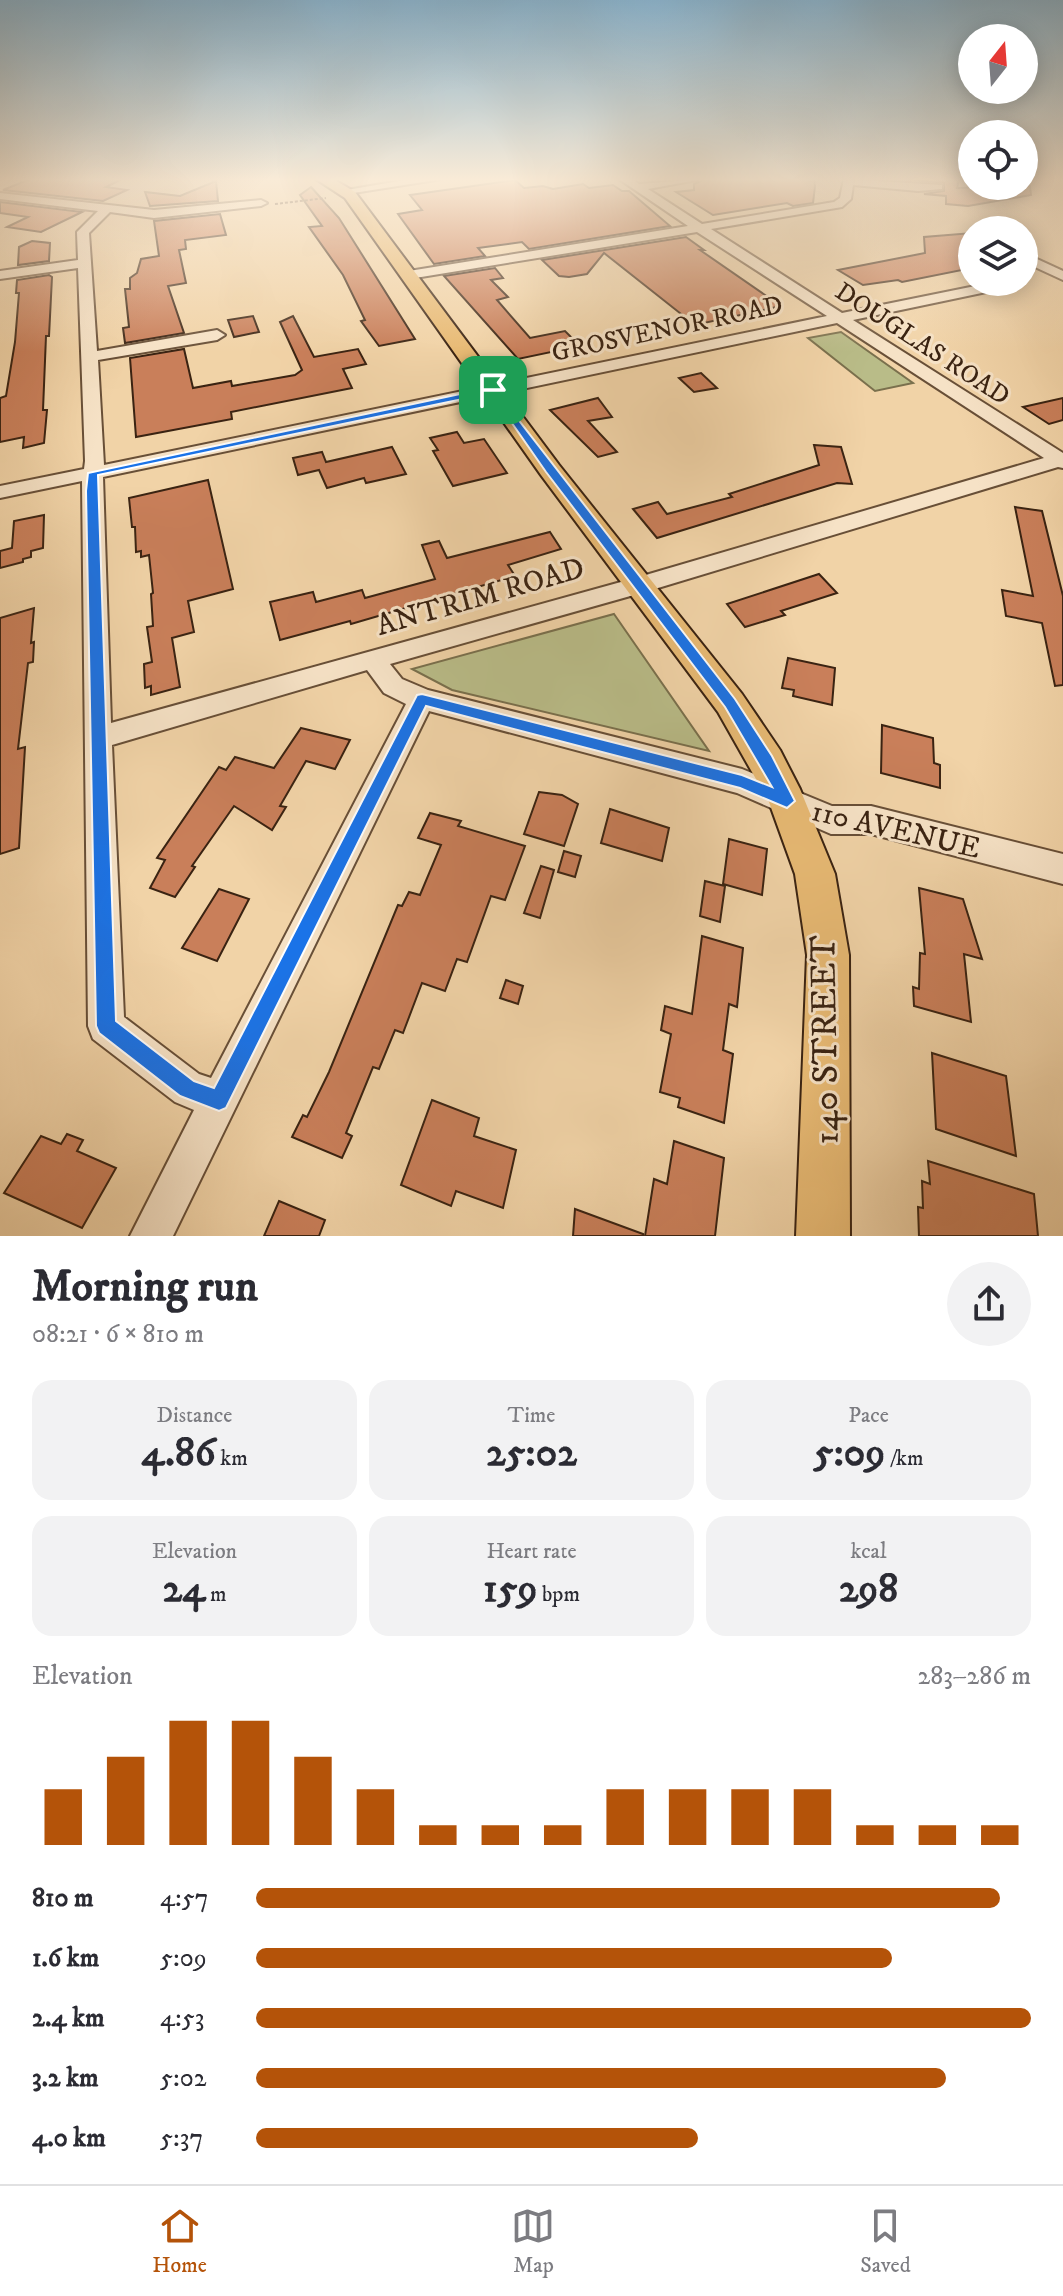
<!DOCTYPE html>
<meta charset="utf-8">
<style>
body{margin:0;font-family:"IM FELL DW Pica",serif;background:#f2f2f3;color:#2b2b33;height:100vh;display:flex;flex-direction:column;font-size:30px;white-space:nowrap}
*{box-sizing:border-box;margin:0}
p{font-size:26px;color:#7c7c81}
.icon{flex:none;width:44px;height:44px;fill:none;stroke:currentColor;stroke-width:2;stroke-linecap:round;stroke-linejoin:round}
.map{position:relative;height:1236px;overflow:hidden}
.panel{display:flex;flex-direction:column;background:#fff;flex:1}
.panel>*{flex:none}
.needle{width:52px;rotate:17deg}
.buttons{position:absolute;left:958px;top:24px;display:grid;gap:16px}
.buttons a{display:grid;place-items:center;width:80px;height:80px;border-radius:50%;background:#fff;box-shadow:0 4px 20px #0003;font-size:40px}
.pin{position:absolute;display:grid;place-items:center;width:68px;height:68px;color:#fff;margin:-34px;border-radius:16px;box-shadow:0 4px 12px #0006}
.round{display:grid;place-items:center;flex:none;width:84px;height:84px;border-radius:42px;background:#f2f2f3}
.summary{display:flex;align-items:center;justify-content:space-between;height:136px;padding:0 32px}
h1{font-size:44px;font-weight:800;line-height:60px}
.metrics{display:grid;grid-template-columns:repeat(3,1fr);gap:12px;height:136px;padding:8px 32px}
.metrics div{display:grid;align-content:center;border-radius:20px;background:#f2f2f3;text-align:center}
.metrics b{font-size:40px;font-weight:800}
.metrics small{font-size:22px;font-weight:400}
.metrics p{font-size:22px}
.chart{height:224px;padding:16px 32px}
.chart p{display:flex;justify-content:space-between}
.chart svg{width:100%;height:144px;margin-top:8px;stroke:#b45309;stroke-width:6}
ul{padding:0 32px;list-style:none;font-size:26px}
li{display:grid;grid-template-columns:128px 96px 1fr;align-items:center;height:60px}
li i{height:20px;border-radius:10px;background:#b45309}
.dock{display:flex;justify-content:space-around;align-items:center;height:112px;border-top:2px solid #e1e1e2;background:#fff;font-size:22px;color:#7c7c81}
.dock a{display:grid;justify-items:center;gap:4px}
.dock .current{color:#b45309}
.map>svg:first-child{display:block}
.green{fill:#b9bc88;stroke:#7a704d;stroke-width:2}
.building{fill:#c97f5a;stroke:#3a2312;stroke-width:2}
.lines{fill:none;stroke-linecap:round;stroke-linejoin:round}
.minor-casing{stroke:#684f37;stroke-width:4}
.major-casing{stroke:#3a2312;stroke-width:4}
.path{stroke:#3a2312;stroke-width:2;stroke-dasharray:3 2;stroke-linecap:butt}
.minor{fill:#f6e2c6;fill-rule:evenodd}
.major{fill:#e8ba74;fill-rule:evenodd}
.route{fill:#1a73e8;stroke:#fff;stroke-width:2;fill-rule:evenodd}
.labels{text-anchor:middle;stroke-width:6;stroke-linejoin:round;paint-order:stroke}
.far-street-label{font-size:26px;fill:#3a2312;stroke:#f6e2c6}
.street-label{font-size:30px;fill:#3a2312;stroke:#f6e2c6}
.near-street-label{font-size:36px;fill:#3a2312;stroke:#f6e2c6}
</style>
<div class="map">
<svg width="1063" height="1236" viewBox="0 0 1063 1236">
<rect width="100%" height="100%" fill="#f1d3a7"/>
<filter id="stains"><feTurbulence type="fractalNoise" baseFrequency=".0025" numOctaves="4"/><feColorMatrix values="0 0 0 0 .2 0 0 0 0 .09 0 0 0 0 .02 0 0 0 .5 -.17"/></filter>
<radialGradient id="worn" r=".72"><stop offset=".6" stop-color="#630" stop-opacity="0"/><stop offset="1" stop-color="#630" stop-opacity=".3"/></radialGradient>
<g class="green">
<path d="M841 332 913 383 875 391 808 338Z"/>
<path d="M614 614 709 751 452 690 412 669Z"/>
</g>
<g class="building">
<path d="M30 179H122L106 187 127 190 103 201 3 190Z"/>
<path d="M705 179H814L815 186 813 203 793 206 787 203 713 215 676 192 694 190V184Z"/>
<path d="M905 179H959L957 188 1030 186 1031 195 968 206 946 204V196L924 194 944 191V183Z"/>
<path d="M515 180 524 188 543 186 553 189 583 184 589 188 613 185 622 191H629L670 226 529 249 522 242 478 248 485 256 434 264 398 214 422 210 410 195Z"/>
<path d="M216 181 218 201 150 206 145 192 180 196Z"/>
<path d="M311 187 339 218 415 339 379 346 361 321 365 320 343 275 309 227 322 226 300 195Z"/>
<path d="M0 202 82 212 41 232 7 227 28 217 0 213Z"/>
<path d="M220 214 226 235 185 240 186 249 179 250 186 283 168 286 184 333 125 343 123 328 129 327 125 289H130V278L137 273 141 259 159 256 154 221Z"/>
<path d="M972 233V268L902 282 898 280 863 285 838 270 925 253 924 237Z"/>
<path d="M686 237 704 250H700L781 306 695 325 604 253 587 274 569 277 559 276 542 260Z"/>
<path d="M32 241 50 243 49 261 18 265 19 247Z"/>
<path d="M495 268 503 278 491 280 508 297 497 300 530 338 565 331 580 346 518 359 444 276Z"/>
<path d="M49 275 52 277 49 336H46L43 410H47L44 443 23 448 24 437 0 442V398L6 396 15 342 19 293H16L17 280Z"/>
<path d="M253 316 259 332 234 337 228 320Z"/>
<path d="M293 316 314 357 358 349 366 364 343 369 352 388 231 412 232 419 136 437 130 358 184 349 193 388 231 381 232 386 295 375 302 370 280 322Z"/>
<path d="M701 373 717 388 694 392 679 378Z"/>
<path d="M598 398 612 417 588 421 617 452 598 457 550 410Z"/>
<path d="M1063 398V420L1049 424 1023 407Z"/>
<path d="M457 432 464 443 484 439 507 473 453 486 433 451 438 450 430 438Z"/>
<path d="M814 445 841 447 852 484 837 483 657 538 633 509 658 502 667 514 732 497 729 494 819 465Z"/>
<path d="M392 447 406 474 366 483 364 478 327 488 319 470 298 475 293 458 322 452 326 462Z"/>
<path d="M208 480 233 589 188 601 194 632 172 638 180 687 151 695V686L145 688 144 664 152 662 147 627 153 626 151 594 153 593 149 555 141 557V551L136 552 135 527H132L129 498Z"/>
<path d="M1015 507 1042 511 1063 596V685L1055 686 1042 623 1006 616 1002 590 1033 596Z"/>
<path d="M44 515 43 548 31 551V557L23 559V562L0 568V551L12 548 14 521Z"/>
<path d="M550 532 561 549 508 565 515 576 351 624 350 621 280 640 270 602 313 592 316 602 362 590 365 598 435 579 422 545 439 541 447 558Z"/>
<path d="M819 574 837 593 781 611 785 615 745 627 727 604Z"/>
<path d="M34 608 31 643 34 642 33 662 28 663 18 749 25 747 19 848 0 854V618Z"/>
<path d="M788 658 835 668 832 705 793 696 794 690 782 688Z"/>
<path d="M882 725 933 738 934 763 940 765V788L881 773Z"/>
<path d="M301 728 350 740 335 769 306 761 280 806 286 807 272 830 234 806 192 866 195 867 175 897 150 888 165 860 157 858 219 767 226 770 235 757 274 768Z"/>
<path d="M539 792 562 795 578 804 564 846 524 834Z"/>
<path d="M610 809 669 828 662 861 601 843Z"/>
<path d="M430 813 461 821 458 826 525 846 505 900 491 896 467 962 457 959 445 991 422 983 403 1033 395 1030 379 1069 373 1067 346 1133 352 1136 342 1158 292 1137 303 1115 307 1117 329 1072 398 905 402 906 409 892 420 895 441 845 418 838Z"/>
<path d="M729 839 767 849 762 895 723 884Z"/>
<path d="M564 851 581 856 575 877 558 872Z"/>
<path d="M541 866 554 870 540 918 524 913Z"/>
<path d="M705 881 725 886 720 922 700 916Z"/>
<path d="M919 888 963 899 982 959 964 954 971 1022 914 1006 913 987 919 989 920 953 925 954Z"/>
<path d="M219 889 249 899 217 961 182 948Z"/>
<path d="M702 936 743 948 737 1007 729 1004 723 1050 733 1054 724 1123 678 1107 680 1098 660 1092 671 1034 661 1030 665 1006 692 1014Z"/>
<path d="M506 980 523 986 518 1004 500 998Z"/>
<path d="M932 1053 1006 1076 1016 1156 936 1129Z"/>
<path d="M432 1100 479 1118 474 1136 516 1150 503 1208 456 1191 451 1206 401 1185Z"/>
<path d="M67 1134 83 1140 77 1151 116 1168 82 1228 4 1193 41 1136 61 1144Z"/>
<path d="M674 1141 724 1158 715 1236H645L654 1179 667 1184Z"/>
<path d="M928 1161 1034 1194 1038 1236H919L918 1207 923 1208 922 1181 930 1184Z"/>
<path d="M279 1201 325 1220 319 1236H264Z"/>
<path d="M575 1209 643 1234V1236H573Z"/>
</g>
<g class="lines">
<defs>
<g id="minor">
<path d="M411 179H442L347 194 341 191Z"/>
<path d="M619 179H632L639 184 702 179 648 189 702 224 834 202 840 198 844 179 942 185V189L918 191 853 185 851 199 842 207 711 229 842 313 995 282H1022L1015 286 853 320 1063 453V468L1058 467 648 591 390 664 402 679 428 690 742 769 832 806H871L1063 854V884L871 834H831L737 793 429 711 173 1236H130L194 1110 175 1102 93 1039 88 1026 82 481 0 498V486L84 469 85 461 78 268 0 279V271L78 260 77 232 98 211 0 199V193L154 210 261 200 267 203 261 206 154 218 110 212 89 233 97 351 217 330 225 335 217 340 98 360 104 465 827 316 697 232 409 279 402 275 409 271 688 226ZM837 323 1044 458 639 577 111 723 103 477ZM367 670 384 693 406 704 211 1078 199 1074 124 1017 112 745Z"/>
<path d="M1024 253 1063 271V280L1024 262Z"/>
</g>
<path id="major" d="M316 179H333L355 192 559 465 742 694 780 750 800 789 835 874 849 955 850 1236H796L807 955 795 874 769 802 718 712 541 475 345 198Z"/>
</defs>
<use href="#minor" class="minor-casing"/>
<use href="#major" class="major-casing"/>
<path class="path" d="M275 204 326 198"/>
<use href="#minor" class="minor"/>
<use href="#major" class="major"/>
</g>
<linearGradient id="sky" x2="0" y2="1"><stop stop-color="#89b5d1"/><stop offset="0.51" stop-color="#f9ebd7"/><stop offset="1" stop-color="#f9ebd7" stop-opacity="0"/></linearGradient>
<rect width="1063" height="352" fill="url(#sky)"/>
<path class="route" d="M493 387 735 699 772 756 795 801 787 808 740 788 426 706 226 1108 219 1111 180 1096 99 1033 96 1026 86 491 88 473ZM491 393 546 472 725 707 772 787 742 775 422 694 417 695 214 1088 194 1081 116 1021 98 475Z"/>
<g class="labels">
<g class="far-street-label">
<text transform="translate(667 328) rotate(-12)" y="9">GROSVENOR ROAD</text>
<text transform="translate(923 343) rotate(33)" y="9">DOUGLAS ROAD</text>
</g>
<g class="street-label">
<text transform="translate(480 596) rotate(-16)" y="10">ANTRIM ROAD</text>
<text transform="translate(896 829) rotate(13)" y="10">110 AVENUE</text>
</g>
<g class="near-street-label">
<text transform="translate(823 1040) rotate(-91)" y="13">140 STREET</text>
</g>
</g>
<rect width="100%" height="100%" filter="url(#stains)"/>
<rect width="100%" height="100%" fill="url(#worn)"/>
</svg>
<div class="buttons">
<a><svg class="needle" viewBox="-14 -14 28 28"><path d="M0-13l5 13h-10z" fill="#e53935"/><path d="M0 13l5-13h-10z" fill="#7c7c81"/></svg></a>
<a><svg class="icon" aria-label="locate" viewBox="0 0 24 24"><circle cx="12" cy="12" r="6"/><path d="M12 2v4M12 18v4M2 12h4M18 12h4"/></svg></a>
<a><svg class="icon" aria-label="layers" viewBox="0 0 24 24"><path d="M12 4l9 5-9 5-9-5zM3 14l9 5 9-5"/></svg></a>
</div>
<div class="pin" style="left:493px;top:390px;background:#1e9e55"><svg class="icon" aria-label="arrive" viewBox="0 0 24 24"><path d="M6 21V4h12l-3 4 3 4H6"/></svg></div>
</div>
<section class="panel">
<div class="summary"><div><h1>Morning run</h1><p>08:21 · 6 × 810 m</p></div><a class="round"><svg class="icon" aria-label="share" viewBox="0 0 24 24"><path d="M12 15V3M7 8l5-5 5 5M5 13v7h14v-7"/></svg></a></div>
<div class="metrics">
<div><p>Distance</p><b>4.86<small> km</small></b></div>
<div><p>Time</p><b>25:02</b></div>
<div><p>Pace</p><b>5:09<small> /km</small></b></div>
</div>
<div class="metrics">
<div><p>Elevation</p><b>24<small> m</small></b></div>
<div><p>Heart rate</p><b>159<small> bpm</small></b></div>
<div><p>kcal</p><b>298</b></div>
</div>
<div class="chart"><p><span>Elevation</span>283–286 m</p>
<svg viewBox="0 0 160 44" preserveAspectRatio="none"><path d="M5 44V27M15 44V17M25 44V6M35 44V6M45 44V17M55 44V27M65 44V38M75 44V38M85 44V38M95 44V27M105 44V27M115 44V27M125 44V27M135 44V38M145 44V38M155 44V38"/></svg>
</div>
<ul>
<li><b>810 m</b>4:57<i style="width:96%"></i></li>
<li><b>1.6 km</b>5:09<i style="width:82%"></i></li>
<li><b>2.4 km</b>4:53<i style="width:100%"></i></li>
<li><b>3.2 km</b>5:02<i style="width:89%"></i></li>
<li><b>4.0 km</b>5:37<i style="width:57%"></i></li>
</ul>
</section>
<nav class="dock">
<a class="current"><svg class="icon" aria-label="home" viewBox="0 0 24 24"><path d="M3 11l9-7 9 7M6 9v11h12V9"/></svg>Home</a>
<a><svg class="icon" aria-label="map" viewBox="0 0 24 24"><path d="M3 6l6-2 6 2 6-2v14l-6 2-6-2-6 2zM9 4v14M15 6v14"/></svg>Map</a>
<a><svg class="icon" aria-label="saved" viewBox="0 0 24 24"><path d="M7 4h10v16l-5-4-5 4z"/></svg>Saved</a>
</nav>
